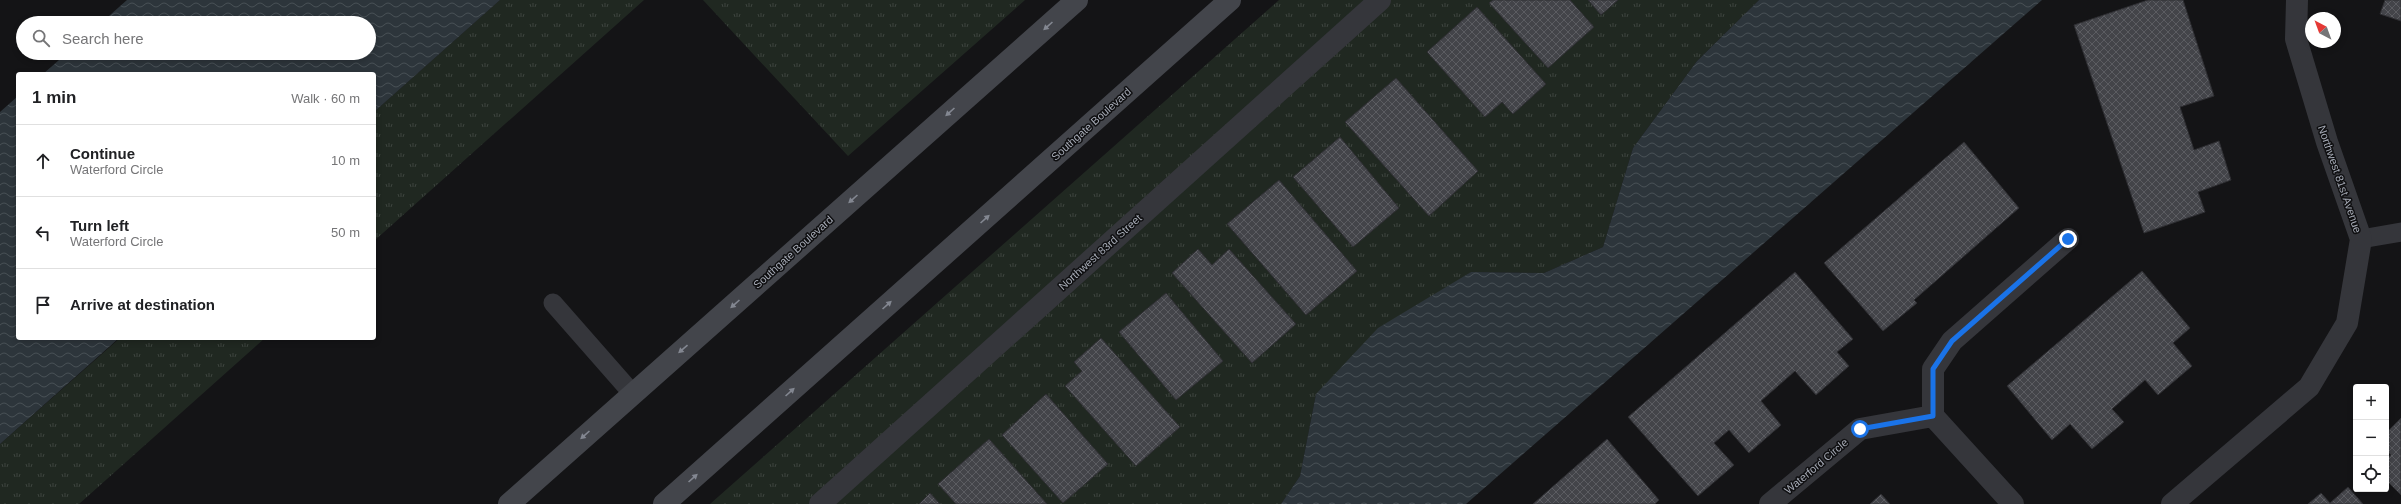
<!DOCTYPE html>
<meta charset="utf-8">
<style>
body{margin:0;font-family:Helvetica,sans-serif;background:#f6f6f6;color:#202124}
.controls{position:absolute;right:12px;bottom:12px;display:grid;overflow:hidden;border-radius:4px;box-shadow:0 2px 6px #0003}
.controls button{width:36px;height:36px;display:grid;place-items:center;padding:0;border:0;border-bottom:1px solid #e0e0e0;background:#fff;color:#202124;font:20px sans-serif}
.compass{position:absolute;left:2305px;top:12px;width:36px;height:36px;border-radius:50%;background:#fff;box-shadow:0 2px 6px #0003;rotate:319deg}
.stop{position:absolute;width:12px;height:12px;margin:-9px;border:3px solid #1a73e8;border-radius:50%;background:#fff}
.stop.end{background:#1a73e8;border-color:#fff;box-shadow:0 1px 4px #0008}
.list{margin:0;padding:0;list-style:none}
h2{display:flex;justify-content:space-between;align-items:center;height:52px;margin:0;padding:0 16px;font-size:17px}
h2 small{font-size:13px;font-weight:400;color:#757577}
.list li{display:grid;grid-template-columns:26px 1fr auto;gap:12px;align-items:center;box-sizing:border-box;height:72px;padding:0 16px;border-top:1px solid #e0e0e0}
.list b{display:block;font-size:15px;white-space:nowrap}
.list p{margin:0;font-size:13px;white-space:nowrap;color:#757577}
.list em{font-size:13px;font-style:normal;color:#757577}
.icon{flex:none;width:22px;height:22px;fill:none;stroke:currentColor;stroke-width:2;stroke-linecap:round;stroke-linejoin:round}
.map{position:relative;flex:none;width:2401px;height:504px;overflow:hidden}
.search{position:absolute;background:#fff;box-shadow:0 2px 6px #0003;left:16px;top:16px;width:360px;height:44px;display:flex;align-items:center;gap:10px;box-sizing:border-box;padding:0 14px;border-radius:22px;color:#757577;font-size:15px}
.panel{position:absolute;background:#fff;box-shadow:0 2px 6px #0003;left:16px;top:72px;width:360px;height:268px;border-radius:4px}
.map>svg:first-child{display:block}
.grass{fill:url(#grass-tufts)}
.water{fill:url(#water-waves)}
.building{fill:url(#building-cross-hatch);stroke:#2e2e32}
.lines{fill:none;stroke-linecap:round;stroke-linejoin:round}
.service{stroke:#35363b;stroke-width:19}
.minor{stroke:#35363b;stroke-width:22}
.secondary{stroke:#43454b;stroke-width:22}
.oneway{fill:#838791}
.route{stroke:#1a73e8;stroke-width:5}
.labels{text-anchor:middle;stroke-width:3;stroke-linejoin:round;paint-order:stroke}
.street-label{font-size:11px;fill:#a6abb6;stroke:#0f0f11}
</style>
<div class="map">
<svg width="2401" height="504" viewBox="0 0 2401 504">
<defs>
<pattern id="grass-tufts" width="24" height="20" patternUnits="userSpaceOnUse"><rect width="24" height="20" fill="#202821"/><path d="M3 7l-1-3M5 7V3M7 7l1-3M15 17l-1-3M17 17v-4M19 17l1-3" fill="none" stroke="#3d443f"/></pattern>
<pattern id="water-waves" width="16" height="10" patternUnits="userSpaceOnUse"><rect width="16" height="10" fill="#2d353b"/><path d="M0 5q4-4 8 0t8 0" fill="none" stroke="#485055"/></pattern>
<pattern id="building-cross-hatch" width="8" height="8" patternUnits="userSpaceOnUse"><rect width="8" height="8" fill="#434449"/><path d="M0 0l8 8M0 8l8-8" fill="none" stroke="#5b5c61"/></pattern>
</defs>
<rect width="100%" height="100%" fill="#141416"/>
<!-- grass -->
<path class="grass" d="M500,0H644L374,241V112Z
M703,0H1025L848,156Z
M1279,0H1759L1697,61L1633,148L1603,247L1544,273L1471,272L1316,394L1300,476L1281,504H710Z
M120,338H265L79,504H0V444Z"/>
<!-- water -->
<path class="water" d="M127,0H500L374,112V74H43L67,53H369V23H101Z
M1759,0H2042L1466,504H1281L1300,476L1316,394L1378,328L1471,272L1544,273L1603,247L1633,148L1697,61Z
M18,96V338H119L0,444V112Z"/>
<!-- building -->
<path class="building" d="M1493,0H1570L1594,27L1548,68L1489,3Z
M1588,0H1618L1601,15Z
M2148,0H2183L2214,96L2180,107L2194,150L2219,141L2231,180L2198,192L2205,212L2144,233L2074,25Z
M2385,0H2401V21L2380,14Z
M1477,7L1546,84L1513,114L1502,102L1485,117L1427,52Z
M1396,78L1478,171L1429,216L1345,122Z
M1340,137L1399,208L1353,247L1293,177Z
M1964,142L2019,208L1914,300L1917,303L1883,331L1824,263Z
M1279,180L1357,271L1306,315L1227,224Z
M1198,249L1212,265L1229,249L1296,324L1252,363L1172,273Z
M2142,271L2190,328L2173,343L2192,366L2158,395L2145,380L2112,409L2124,422L2092,449L2070,424L2052,440L2007,386Z
M1795,272L1853,339L1837,352L1849,366L1816,395L1795,371L1761,401L1781,425L1749,453L1729,430L1714,443L1734,465L1698,496L1628,417Z
M1166,293L1223,361L1176,400L1119,332Z
M1101,338L1180,427L1136,466L1065,386L1082,371L1074,362Z
M1046,394L1108,464L1063,503L1002,435Z
M2401,418V495L2386,480V459L2391,455L2386,450V433Z
M989,439L1047,504H956L938,484Z
M1607,439L1659,500L1655,504H1533Z
M2348,487L2363,504H2308L2321,493L2330,503Z
M930,493L940,504H919Z
M1881,494L1890,504H1870Z"/>
<g class="lines">
<!-- service -->
<path class="service" d="M2361,239L2401,232
M553,303L632,393"/>
<!-- minor -->
<path class="minor" d="M1933,416V369L1952,341L2068,239
M820,504L1380,0
M1770,504L1860,429L1933,416L2013,504
M2172,504L2309,387L2347,323L2361,239L2327,142L2296,39L2297,0"/>
<!-- secondary -->
<path class="secondary" d="M509,504L1077,0
M664,504L1230,0"/>
</g>
<!-- one-way arrows -->
<defs><path id="oneway-solid" d="M-6-.8H1V-3.2L6.5 0L1 3.2V.8H-6Z"/></defs>
<g class="oneway">
<use href="#oneway-solid" transform="translate(1048 26) rotate(138)"/>
<use href="#oneway-solid" transform="translate(950 112) rotate(138)"/>
<use href="#oneway-solid" transform="translate(853 199) rotate(138)"/>
<use href="#oneway-solid" transform="translate(985 219) rotate(-42)"/>
<use href="#oneway-solid" transform="translate(735 304) rotate(138)"/>
<use href="#oneway-solid" transform="translate(887 305) rotate(-42)"/>
<use href="#oneway-solid" transform="translate(683 349) rotate(139)"/>
<use href="#oneway-solid" transform="translate(790 392) rotate(-42)"/>
<use href="#oneway-solid" transform="translate(585 435) rotate(138)"/>
<use href="#oneway-solid" transform="translate(693 478) rotate(-42)"/>
</g>
<g class="lines">
<!-- route -->
<path class="route" d="M1860,429L1933,416V369L1952,341L2068,239"/>
</g>
<g class="labels">
<!-- street labels -->
<g class="street-label">
<text transform="translate(1091 124) rotate(-42)" y="4">Southgate Boulevard</text>
<text transform="translate(2340 179) rotate(71)" y="4">Northwest 81st Avenue</text>
<text transform="translate(793 252) rotate(-42)" y="4">Southgate Boulevard</text>
<text transform="translate(1100 252) rotate(-42)" y="4">Northwest 83rd Street</text>
<text transform="translate(1816 466) rotate(-40)" y="4">Waterford Circle</text>
</g>
</g>
</svg>
<div class="controls">
<button>+</button>
<button>−</button>
<button><svg class="icon" aria-label="locate" viewBox="0 0 24 24"><circle cx="12" cy="12" r="6"/><path d="M12 2v4M12 18v4M2 12h4M18 12h4"/></svg></button>
</div>
<svg class="compass" viewBox="-18 -18 36 36"><path d="M0-13l5 13h-10z" fill="#e53935"/><path d="M0 13l5-13h-10z" fill="#757577"/></svg>
<div class="stop" style="left:1860px;top:429px"></div>
<div class="stop end" style="left:2068px;top:239px"></div>
<div class="search"><svg class="icon" aria-label="search" viewBox="0 0 24 24"><circle cx="10" cy="10" r="6"/><path d="M15 15l6 6"/></svg>Search here</div>
<section class="panel">
<h2>1 min<small>Walk · 60 m</small></h2>
<ul class="list">
<li><svg class="icon" aria-label="ahead" viewBox="0 0 24 24"><path d="M12 20V5M6 11l6-6 6 6"/></svg><div><b>Continue</b><p>Waterford Circle</p></div><em>10 m</em></li>
<li><svg class="icon" aria-label="left" viewBox="0 0 24 24"><path d="M17 20v-9H6M10 6l-5 5 5 5"/></svg><div><b>Turn left</b><p>Waterford Circle</p></div><em>50 m</em></li>
<li><svg class="icon" aria-label="arrive" viewBox="0 0 24 24"><path d="M6 21V4h12l-3 4 3 4H6"/></svg><div><b>Arrive at destination</b></div></li>
</ul>
</section>
</div>
